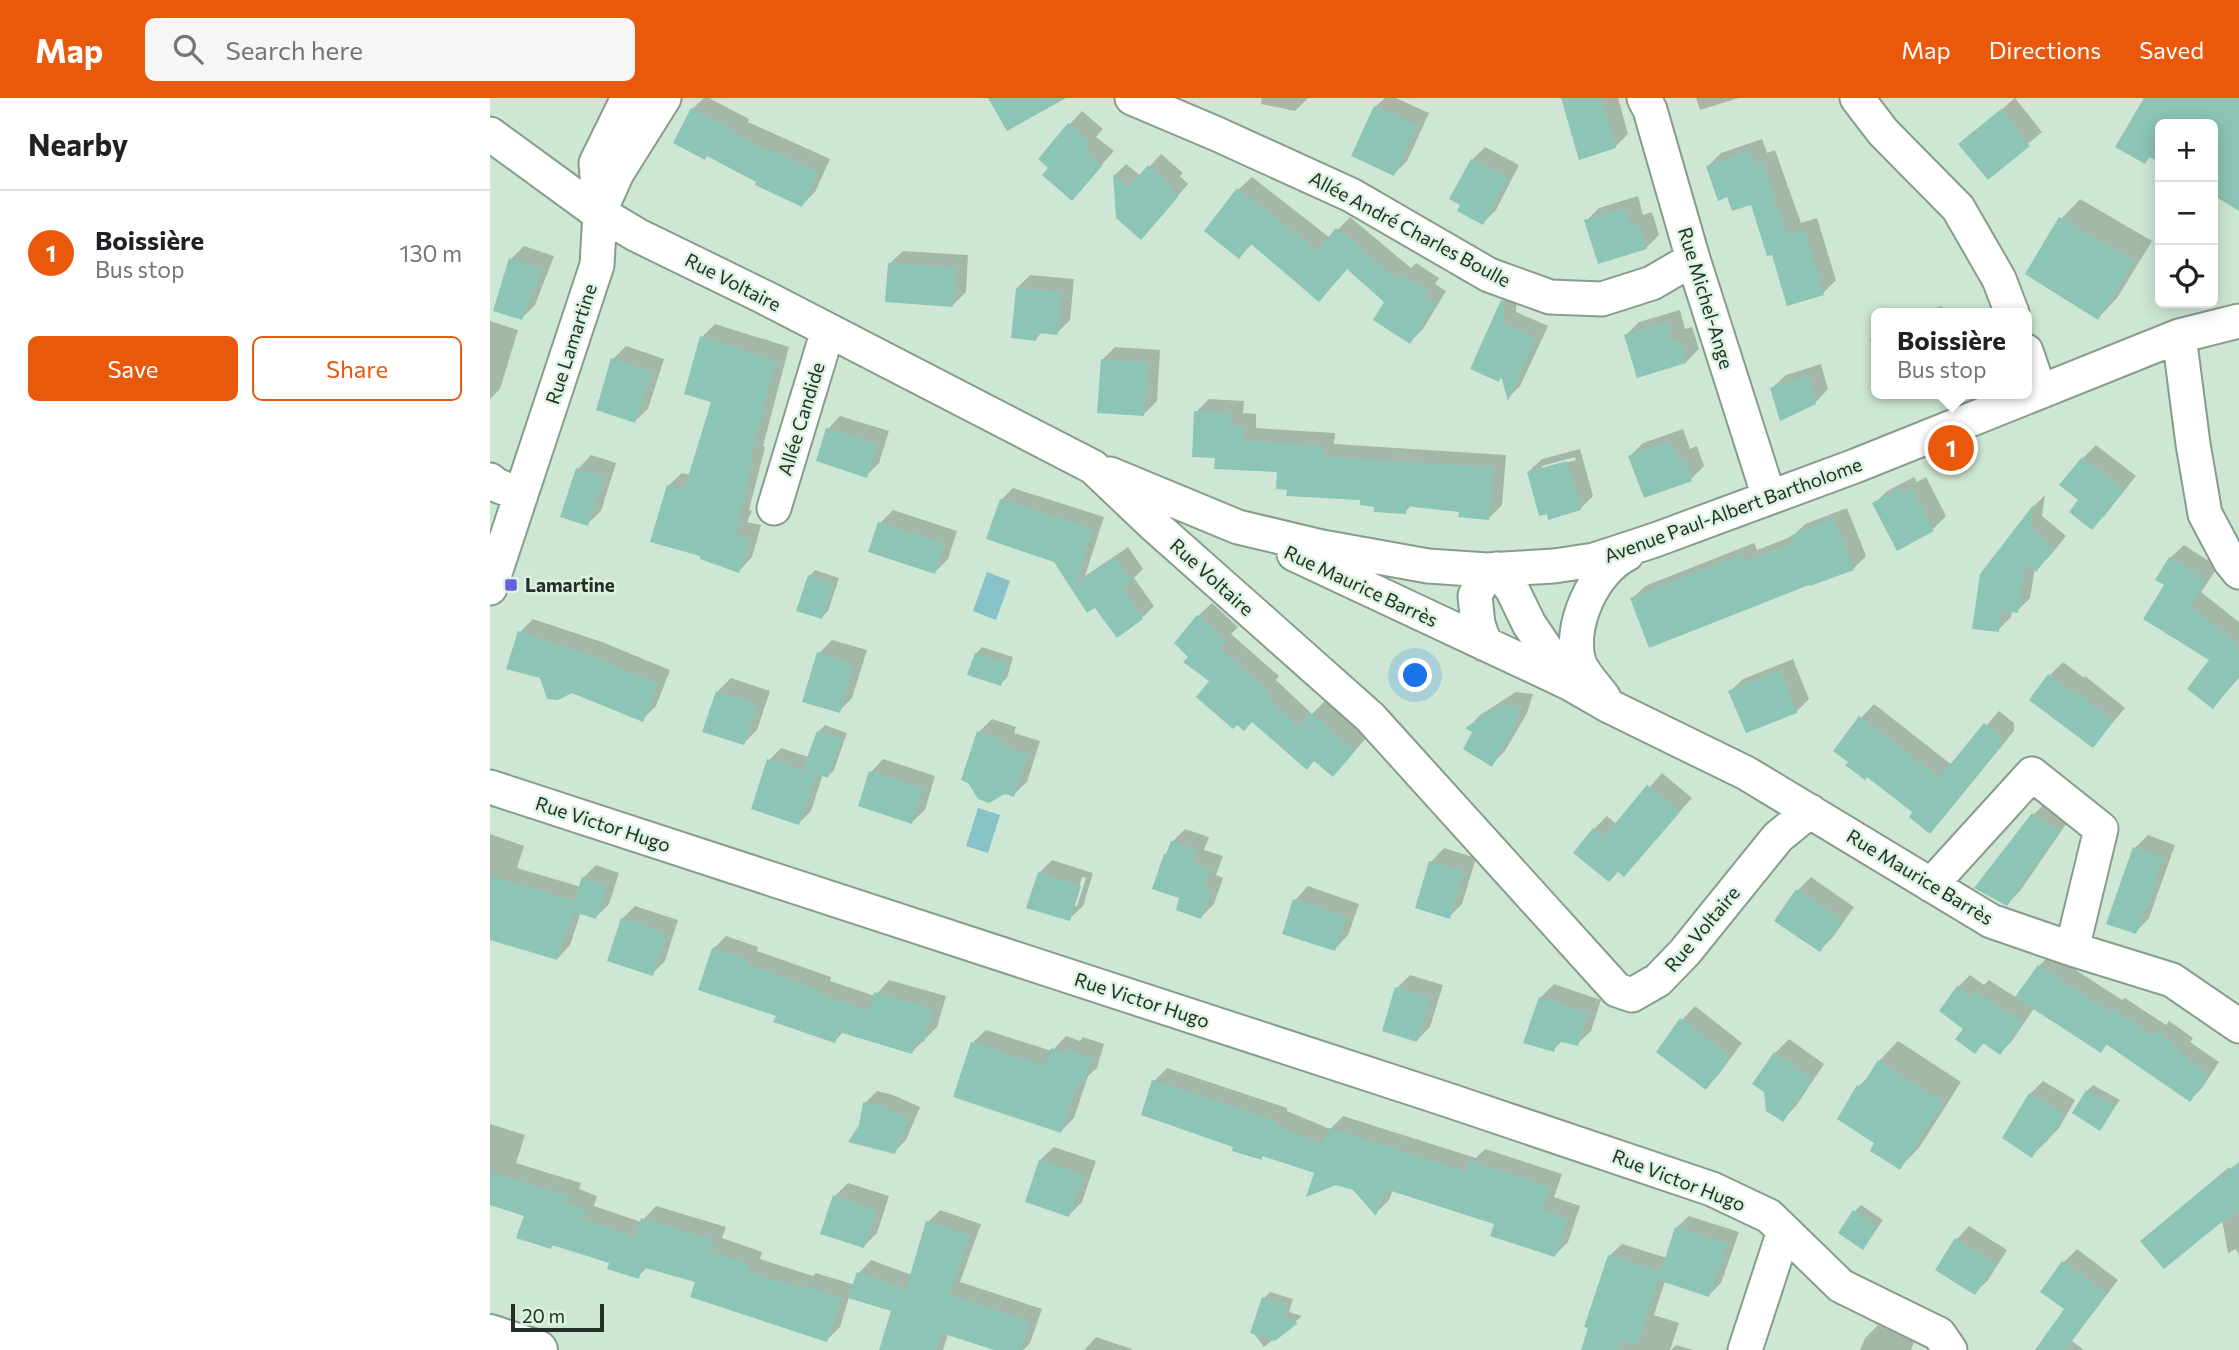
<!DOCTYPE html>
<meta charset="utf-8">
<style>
body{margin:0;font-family:Commissioner,sans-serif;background:#f6f6f6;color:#202124}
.controls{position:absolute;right:21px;top:21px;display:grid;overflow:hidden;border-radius:10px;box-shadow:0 4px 18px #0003}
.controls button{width:63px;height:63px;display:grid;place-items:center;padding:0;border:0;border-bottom:2px solid #e0e0e0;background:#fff;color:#202124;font:35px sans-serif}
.scale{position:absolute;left:21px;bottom:18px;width:93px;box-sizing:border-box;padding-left:7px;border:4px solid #252f27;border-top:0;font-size:19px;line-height:24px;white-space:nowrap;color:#252f27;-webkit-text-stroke:5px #dbf4e1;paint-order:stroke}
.you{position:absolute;left:926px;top:578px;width:24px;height:24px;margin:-18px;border:5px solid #fff;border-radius:50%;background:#1a73e8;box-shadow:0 0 0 10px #1a73e833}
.badge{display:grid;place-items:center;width:46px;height:46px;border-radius:50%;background:#ea580c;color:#fff;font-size:23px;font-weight:700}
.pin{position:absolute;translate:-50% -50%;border:4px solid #fff;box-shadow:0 2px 7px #0006}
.popup{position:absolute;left:1381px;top:210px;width:161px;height:91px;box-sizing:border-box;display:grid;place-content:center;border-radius:10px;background:#fff;filter:drop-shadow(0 2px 5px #0005);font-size:23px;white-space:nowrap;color:#757577}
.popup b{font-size:26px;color:#202124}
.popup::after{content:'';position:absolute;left:50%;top:100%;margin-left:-14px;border:14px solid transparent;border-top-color:#fff}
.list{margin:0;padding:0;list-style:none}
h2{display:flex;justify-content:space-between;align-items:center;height:91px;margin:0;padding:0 28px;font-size:30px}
h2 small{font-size:23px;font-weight:400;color:#757577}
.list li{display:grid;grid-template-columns:46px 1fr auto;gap:21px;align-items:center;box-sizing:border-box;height:126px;padding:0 28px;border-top:2px solid #e0e0e0}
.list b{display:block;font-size:26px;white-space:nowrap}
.list p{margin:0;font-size:23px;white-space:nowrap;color:#757577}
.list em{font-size:23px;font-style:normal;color:#757577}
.actions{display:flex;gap:14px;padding:21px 28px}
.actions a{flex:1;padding:16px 0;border:2px solid #ea580c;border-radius:10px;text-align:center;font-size:24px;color:#ea580c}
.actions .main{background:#ea580c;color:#fff}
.icon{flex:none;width:38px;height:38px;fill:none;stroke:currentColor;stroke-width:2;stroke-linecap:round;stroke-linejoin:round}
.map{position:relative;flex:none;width:1749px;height:1252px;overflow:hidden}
header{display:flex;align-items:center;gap:42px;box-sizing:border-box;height:98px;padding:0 35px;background:#ea580c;color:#fff}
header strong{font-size:33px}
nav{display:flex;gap:38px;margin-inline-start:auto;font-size:24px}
.search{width:490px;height:63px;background:#f6f6f6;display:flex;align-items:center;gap:18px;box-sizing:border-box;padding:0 24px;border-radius:10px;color:#757577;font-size:26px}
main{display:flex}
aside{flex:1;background:#fff}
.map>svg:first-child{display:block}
.water{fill:#86c2c8}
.shadow{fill:#0003;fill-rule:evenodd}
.building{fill:#8cc5b7}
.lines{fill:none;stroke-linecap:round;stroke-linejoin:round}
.minor-casing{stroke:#869d8b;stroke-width:37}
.major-casing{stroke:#869d8b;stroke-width:42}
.minor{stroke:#fff;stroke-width:33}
.major{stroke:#fff;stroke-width:38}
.poi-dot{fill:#6461da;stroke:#dbf4e1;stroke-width:2.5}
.labels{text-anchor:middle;stroke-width:5;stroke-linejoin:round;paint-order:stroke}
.street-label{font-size:19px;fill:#252f27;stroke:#dbf4e1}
.poi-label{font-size:19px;font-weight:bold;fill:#252f27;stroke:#dbf4e1;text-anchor:start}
</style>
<header>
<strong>Map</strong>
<div class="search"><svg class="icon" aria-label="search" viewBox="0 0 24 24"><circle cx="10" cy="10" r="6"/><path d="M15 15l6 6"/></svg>Search here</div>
<nav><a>Map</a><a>Directions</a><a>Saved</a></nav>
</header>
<main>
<aside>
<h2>Nearby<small></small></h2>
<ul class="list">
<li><span class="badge">1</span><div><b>Boissière</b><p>Bus stop</p></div><em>130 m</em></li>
</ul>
<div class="actions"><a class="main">Save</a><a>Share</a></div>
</aside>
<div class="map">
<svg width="1749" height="1252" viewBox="0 0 1749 1252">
<rect width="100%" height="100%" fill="#cee7d4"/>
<!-- water -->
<path class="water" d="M497,474L520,483L506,522L483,513Z
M488,710L510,717L498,755L476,748Z"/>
<!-- shadow -->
<path class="shadow" d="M214,0H219L259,21L258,24L340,61L325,94L312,107L268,83L202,11Z
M772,0H818L805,13L771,6Z
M895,0H906L939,15L917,63L904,76L885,9Z
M1072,0H1128L1138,36L1125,49Z
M1206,0H1249L1210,12Z
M1525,0L1552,34L1498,80L1471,46Z
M1656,0H1749L1744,108L1723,95V26H1670V63L1661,58L1654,64Z
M592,13L613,31L606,39L624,53L582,100L561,69L579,27Z
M1272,41L1277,55L1285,52L1311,125L1327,120L1346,182L1333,195L1283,154L1262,105L1238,97L1218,68L1231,55Z
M995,49L1029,67L1006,112L993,125L982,62Z
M671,56L693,75L690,78L698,86L663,127L627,119L625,77L636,66L651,78Z
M762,79L840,140L860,119L921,170L926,165L949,180L945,186L956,193L933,231L920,244L897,203L858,170L829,201L763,145L749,159V91Z
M1148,98L1153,117L1162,114L1169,137L1156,150L1096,123L1109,110Z
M1590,101L1662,143L1627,200L1608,220L1571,121Z
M34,148L64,158L45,207L32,220L21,161Z
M413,153L478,157L476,194L463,207L399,166Z
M540,177L584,181L580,222L567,235L552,234L546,241L527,190Z
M1026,190L1027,191L1026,214L1058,228L1030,288L1018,300L1013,279L1009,282L1013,203Z
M1452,208L1454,215H1431Z
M1190,212L1195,231L1202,229L1209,251L1196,264L1136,237L1149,224Z
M0,223L28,232L10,291L0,301Z
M225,226L299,249L273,348L275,349L259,412L262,413L257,424L271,427L262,459L249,473L178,388L192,375L200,377L223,303L212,239Z
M1386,235V260L1380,241Z
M136,248L174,261L158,311L145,323L123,261Z
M625,249L670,252L667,303L654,316L612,262Z
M1331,266L1338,291L1325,305L1282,290L1296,277Z
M719,301L754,303L753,315L766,316V330L845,335L844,346L1016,357L1012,407L999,420L971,412L922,407L915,414L886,407L872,401L799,390L789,373L727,358L706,314Z
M350,318L399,333L389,365L376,378L338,331Z
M1193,331L1200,351L1207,348L1214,368L1201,381L1140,358L1153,345Z
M1606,347L1646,378L1615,417L1602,430L1591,402L1593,360Z
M1090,351L1103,398L1090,411L1038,374L1052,361ZM1085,359L1086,362L1052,371V368Z
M101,357L126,365L111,413L97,426L88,371Z
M1424,379L1427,384L1436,379L1456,418L1443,431L1407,451L1384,406L1397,393Z
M523,390L614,419L595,478L638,449L653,471L644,480L664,508L652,520L605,508L597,513L566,463L511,402Z
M1555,397L1552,418L1576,438L1559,459L1546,471L1545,470L1540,500L1527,513L1522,512L1521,519L1508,532L1492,476L1545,407Z
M1357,410L1376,458L1363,471L1142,501L1155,488L1264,445L1267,452L1303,438L1315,426Z
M403,412L467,433L458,461L445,474L390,425Z
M1694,447L1728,469L1711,494L1749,524V580L1723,609L1722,561L1676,487L1680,460Z
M325,472L349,480L338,513L332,519L319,478Z
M722,505L748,529L741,536L789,578L786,582L822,616L835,603L877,639L856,663L722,583L701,558L708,518Z
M43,521L112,544L180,572L166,608L152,622L51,579L30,534Z
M342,542L377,552L362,600L349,613L329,555Z
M492,549L523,559L517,580L510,586L486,556Z
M1303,561L1319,601L1306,614L1240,593L1253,581Z
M1573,564L1594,580L1595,578L1635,610L1603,648L1541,601L1560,577Z
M241,580L280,593L267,632L254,645L227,594Z
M1026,594L1043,596L1037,615L1015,653L1002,666L984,634L978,630L990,617Z
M1384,606L1462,667L1509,613L1524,625V633L1453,720L1440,734L1425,714L1371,620Z
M502,621L526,629L524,635L550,643L537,684L523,697L515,694L489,634Z
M335,627L357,635L344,672L338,678L333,676L321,713L309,725L279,662L291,650L319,659L328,634Z
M393,661L445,678L435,712L422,724L381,674Z
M1172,675L1202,700L1134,776L1104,731L1117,718L1127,727Z
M1557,703L1581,719L1530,793L1517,806L1487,790L1544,716Z
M695,731L719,739L714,752L733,758L726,777L733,780L724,806L711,819L692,799L679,753L682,744Z
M0,736L34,748L27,770L91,789L93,780L106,767L129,775L119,806L106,819L91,814L80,847L67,861L0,835Z
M1658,737L1685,747L1659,820L1646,834L1645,750Z
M954,750L986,760L972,806L959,819L941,764Z
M562,762L603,775L593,808L579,821L549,775ZM592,779L596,780L587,808H583Z
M1321,779L1364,809L1343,839L1330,852L1308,792Z
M818,788L869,806L858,837L845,851L794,834L805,802Z
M145,808L188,822L175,863L162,876L132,821Z
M236,838L268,849L267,853L341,879L340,883L385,898L399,882L456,898L447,929L422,954L354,933L345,943L288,916L223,851Z
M1561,856L1632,902L1635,900L1676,927L1679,923L1703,940L1700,944L1729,964L1712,990L1700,1002L1618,945L1611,953L1545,909L1522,943L1510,955L1495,944L1485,954L1476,930L1468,889L1480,877L1494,887L1499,882L1527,900L1549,868Z
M920,877L953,887L940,929L927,942L907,890Z
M1064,886L1111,902L1101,933L1087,946L1073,942L1063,952L1050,900Z
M1205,908L1252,945L1229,976L1216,990L1192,922Z
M496,932L562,953L576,938L590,943L593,939L614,946L607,970L598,978L584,1020L571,1033L482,945Z
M1299,941L1334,966L1306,1008L1292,1022L1276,993L1265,985L1285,955Z
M1408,943L1471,984L1429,1050L1409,1070L1387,1044L1369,988L1380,977L1389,963Z
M677,970L797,1010V1013L840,1031L853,1018L986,1060L995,1051L1072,1076L1064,1099L1090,1108L1078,1144L1065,1157L1006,1125L903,1091L899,1102L886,1115L864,1090L826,1074L774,1057L771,1060L745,1047L664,983Z
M1553,983L1585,1002L1569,1030L1542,1058L1540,996Z
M1603,987L1630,1002L1610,1030L1597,993Z
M387,993L403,997L430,1009L416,1042L404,1054L370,1027L375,1005Z
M0,1026L35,1037L26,1065L91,1085L89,1091L107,1098L104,1108L151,1124L166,1108L236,1129L232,1140L272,1154L270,1161L323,1178L326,1175L365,1187L369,1175L381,1162L422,1177L438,1124L450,1112L491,1126L470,1184L552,1211L540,1245L533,1252H510L458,1235L453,1252H391L403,1212L359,1199L350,1229L337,1242L207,1183L158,1168L148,1179L121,1164L65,1146L61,1149L36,1117L0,1105Z
M564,1049L606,1063L592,1104L579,1117L550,1062Z
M1749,1064V1158L1746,1151L1738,1155L1732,1122L1653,1143L1739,1069L1740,1071Z
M358,1085L399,1098L387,1135L374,1148L345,1098Z
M1371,1107L1393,1122L1373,1150L1365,1113Z
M1199,1118L1249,1134L1231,1185L1219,1197L1175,1183L1164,1217L1189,1225L1180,1252H1095L1119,1158L1132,1146L1177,1160L1186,1130Z
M1479,1128L1517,1152L1498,1182L1485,1195L1466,1142Z
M1587,1151L1628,1182L1582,1243L1594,1252H1547L1576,1211L1552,1194L1574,1164Z
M780,1194L803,1201L799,1214L812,1218L774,1249L763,1234L774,1200Z
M1388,1227L1424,1244L1421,1252H1370L1375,1240Z
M606,1239L642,1251L641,1252H594Z
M1186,1247L1203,1252H1181Z"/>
<!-- building -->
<path class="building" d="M498,0H576L517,33Z
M1071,0H1111L1126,50L1089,62Z
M1654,0H1749V113L1723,97V26H1670V65L1659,59L1655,66L1625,49Z
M884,8L927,28L904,78L861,58Z
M201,10L247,35L246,37L328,74L312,109L265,87L266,84L217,58L215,62L183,45Z
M1511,11L1540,48L1498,82L1468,46Z
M578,25L601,45L594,53L612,68L582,103L552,77L558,70L548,61Z
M1259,53L1264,67L1272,64L1297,137L1314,132L1334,197L1297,208L1282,157L1277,158L1261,107L1242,113L1237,99L1228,103L1216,68Z
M981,61L1018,80L993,127L967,113L970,107L959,101Z
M658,67L682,88L680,91L688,99L651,142L626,120L623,76L639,89Z
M747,90L827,153L846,130L908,182L911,177L938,193L934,200L945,206L920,246L883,222L894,204L857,171L829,204L761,146L749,161L714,133Z
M1135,110L1141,129L1149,126L1157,151L1108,166L1094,122Z
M1569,119L1644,163L1608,222L1535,176Z
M19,160L52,172L32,222L3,213Z
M398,165L466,170L463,209L395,204Z
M526,190L571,194L568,237L547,235L546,243L521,240Z
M1011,202L1015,203L1014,226L1046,241L1018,303L1010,275L1009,284L980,271Z
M1177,224L1182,243L1189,241L1196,265L1147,280L1134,237Z
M210,238L286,263L260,361L263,362L247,426L250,427L245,437L259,440L249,475L210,461V458L160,444L177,387L194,392L221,304L194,296Z
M121,260L162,274L145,325L106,312Z
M611,261L658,264L654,318L607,315Z
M1318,278L1326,306L1290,323L1280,290Z
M704,313L741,315V328L754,329L753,343L832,348V359L1003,369L999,422L968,419L969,414L916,408V416L884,414V409L870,407V402L796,398L797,392L786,391L787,374L724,371L725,360L702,359Z
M336,330L387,346L377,380L326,363Z
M1180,343L1187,362L1194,360L1202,383L1154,400L1138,358Z
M1592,359L1634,392L1602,432L1579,414L1588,402L1569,387Z
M1077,363L1091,412L1058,422L1057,416L1049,418L1037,374Z
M86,370L114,379L98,428L70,419Z
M1410,390L1413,396L1422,391L1444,433L1407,453L1382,405Z
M510,401L603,431L585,487L625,460L642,484L632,491L653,521L627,540L605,510L597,515L564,464L496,441Z
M1544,406L1540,431L1564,451L1546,474L1535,465L1528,515L1511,512L1509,534L1482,531L1490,476Z
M1344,421L1364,472L1320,488L1319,487L1159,550L1140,500L1251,457L1253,464L1303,445L1300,438Z
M388,424L455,446L445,476L378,454Z
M1679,459L1716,482L1700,508L1749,547V578L1723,611L1697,591L1719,562L1653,521L1674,487L1665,482Z
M318,477L344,486L332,521L306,513Z
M707,517L736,543L729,550L777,592L774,596L808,629L820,615L865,653L843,679L824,663L817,672L762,624L754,633L747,627L743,631L706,599L719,583L693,564L698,559L684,545Z
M28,533L98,557L168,586L153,624L82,595L68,602L57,601L50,580L16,571Z
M327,554L364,566L350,615L312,604Z
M485,555L518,565L511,588L477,577Z
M1290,573L1307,615L1256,635L1238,593Z
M1558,576L1580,592L1581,590L1623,624L1603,650L1539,602Z
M226,593L268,606L254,647L212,634Z
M1011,607L1031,609L1024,630L1002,669L973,651L982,634L975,630Z
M1369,618L1449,680L1494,625L1511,638V648L1440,736L1419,719L1422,714L1377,679L1375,682L1355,667L1358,664L1343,653Z
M327,633L352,641L338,680L313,671Z
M487,633L514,642L512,648L538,656L524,699L515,696L499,705L488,701L478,685L471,682Z
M277,661L326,677L309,727L261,711Z
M379,673L433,690L422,726L368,708Z
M1157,687L1190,714L1134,779L1128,774L1119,784L1083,755L1103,730L1114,739Z
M1542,715L1569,733L1517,808L1484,790Z
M681,743L707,752L702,765L721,771L714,790L721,793L711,821L686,812L689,800L662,791L674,756H676Z
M1643,749L1673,760L1664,785L1666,786L1646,836L1616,826Z
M939,763L974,773L960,821L925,810Z
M548,774L591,788L580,823L536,810Z
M0,778L84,803L92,779L117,788L106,821L84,814L67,862L0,842Z
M1306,791L1352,823L1330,854L1284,823Z
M803,801L857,819L845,853L792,836Z
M131,820L176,835L163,878L117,863Z
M222,850L256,861L255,866L329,892L328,896L379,913L384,894L444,911L434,944L426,943L422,956L349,934L345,945L283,924L286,918L208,892Z
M1548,867L1619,914L1621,911L1663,938L1666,934L1692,953L1690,956L1719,977L1700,1004L1616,946L1611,955L1525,899Z
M1467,888L1481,899L1485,893L1533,924L1510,957L1493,945L1485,956L1465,941L1473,931L1449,913Z
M905,889L941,900L927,944L892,933Z
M1049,899L1099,915L1088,948L1067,943L1064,954L1033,945Z
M1190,920L1240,959L1216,992L1166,954Z
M481,944L555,968L561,950L577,956L578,952L602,960L594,985L588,984L571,1035L463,999Z
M1284,954L1322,980L1293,1024L1276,1013L1274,994L1262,986Z
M1388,962L1453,1005L1410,1072L1380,1053L1384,1045L1347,1021L1367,987L1371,989Z
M662,982L784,1023V1027L833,1046L839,1030L976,1074L980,1063L1060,1089L1052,1112L1078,1121L1065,1159L1000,1138L1004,1126L895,1091L886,1118L863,1092L846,1087L816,1099L824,1075L772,1058V1062L742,1053L743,1049L651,1017Z
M1596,992L1625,1009L1610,1033L1582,1015Z
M1539,995L1574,1016L1556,1045L1552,1042L1542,1060L1512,1040Z
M373,1004L391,1008L419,1021L405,1056L358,1044L369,1027Z
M549,1062L594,1077L579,1119L535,1104Z
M1749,1065V1110L1674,1171L1650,1143L1725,1081L1726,1082Z
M0,1074L79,1098L77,1104L95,1111L92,1121L145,1139L151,1120L224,1142L220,1154L260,1167L258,1174L310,1190L311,1187L351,1200L337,1244L200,1199L205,1184L152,1169L149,1181L117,1171L119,1165L62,1147L61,1151L26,1140L34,1118L0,1107Z
M343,1097L387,1112L374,1150L330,1136Z
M1363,1112L1388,1129L1373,1152L1348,1135Z
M436,1123L480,1138L459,1197L540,1224L531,1252H504L451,1235L446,1252H389L401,1213L358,1200L367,1174L416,1191Z
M1185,1129L1238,1146L1219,1199L1168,1182L1147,1247L1130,1242L1127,1252H1091L1098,1230L1094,1229L1118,1157L1171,1173Z
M1465,1140L1505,1166L1485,1197L1445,1172Z
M1572,1163L1617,1196L1574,1252H1545L1574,1211L1550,1194Z
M772,1199L798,1208L794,1220L808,1225L785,1243L760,1235Z"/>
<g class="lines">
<defs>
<path id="minor" d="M642,0L727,36L861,97L999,177L1060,199L1112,201L1162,185L1203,161
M1154,0L1160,12L1203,161L1279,399
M1367,0L1393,34L1468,110L1509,181L1522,215
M0,36L100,109L147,137L274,199L603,369L665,428L880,619L1127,892L1142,897L1168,882L1195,854L1288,739L1320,713
M110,113L127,75L174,0
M1689,238L1703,346L1715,416L1740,463L1749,474
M1536,253L1550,294
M620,376L748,429L832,449L938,468L997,472L1064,468L1104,462L1165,442L1365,368L1689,238L1749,223
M0,382L6,387L31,397
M284,410L338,232
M804,456L1079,585L1119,608L1256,675L1501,823L1582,851L1682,882L1749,928
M1006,471L1022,491L1039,526L1079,585
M0,490L107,167L110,115L106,65L138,0
M995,546L988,526L985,498L997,472
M1114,600C1107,590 1093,576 1089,564C1078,528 1104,472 1137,456
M0,689L955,1001L1222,1091L1279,1118L1351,1188L1449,1236L1460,1252
M1441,787L1542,676L1611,731L1582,851
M1255,1252L1294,1133"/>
<path id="major" d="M0,1236L48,1252"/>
</defs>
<!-- minor casing -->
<use href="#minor" class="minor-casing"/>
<!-- major casing -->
<use href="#major" class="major-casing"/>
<!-- minor -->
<use href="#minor" class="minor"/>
<!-- major -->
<use href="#major" class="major"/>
</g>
<!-- markers -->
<rect class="poi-dot" x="14" y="480" width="14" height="14" rx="3.5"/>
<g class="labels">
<!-- street labels -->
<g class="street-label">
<text transform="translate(920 131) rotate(28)" y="7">Allée André Charles Boulle</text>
<text transform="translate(243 184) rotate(27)" y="7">Rue Voltaire</text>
<text transform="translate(1216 200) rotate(73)" y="7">Rue Michel-Ange</text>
<text transform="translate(81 246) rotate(-72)" y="7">Rue Lamartine</text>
<text transform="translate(311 321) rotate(-73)" y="7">Allée Candide</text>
<text transform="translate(1243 412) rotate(-20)" y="7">Avenue Paul-Albert Bartholome</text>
<text transform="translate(722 479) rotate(42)" y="7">Rue Voltaire</text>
<text transform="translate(871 488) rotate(25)" y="7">Rue Maurice Barrès</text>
<text transform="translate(113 726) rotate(18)" y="7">Rue Victor Hugo</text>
<text transform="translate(1430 779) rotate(31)" y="7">Rue Maurice Barrès</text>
<text transform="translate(1212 831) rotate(-50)" y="7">Rue Voltaire</text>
<text transform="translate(652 902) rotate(18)" y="7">Rue Victor Hugo</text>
<text transform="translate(1189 1082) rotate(21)" y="7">Rue Victor Hugo</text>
</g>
<!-- poi labels -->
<g class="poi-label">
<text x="35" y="494">Lamartine</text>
</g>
</g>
</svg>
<div class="controls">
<button>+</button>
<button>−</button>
<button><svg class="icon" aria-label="locate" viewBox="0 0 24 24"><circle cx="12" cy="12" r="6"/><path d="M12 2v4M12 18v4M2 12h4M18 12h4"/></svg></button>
</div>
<div class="scale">20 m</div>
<div class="you"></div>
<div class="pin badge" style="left:1461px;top:350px">1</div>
<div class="popup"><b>Boissière</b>Bus stop</div>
</div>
</main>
